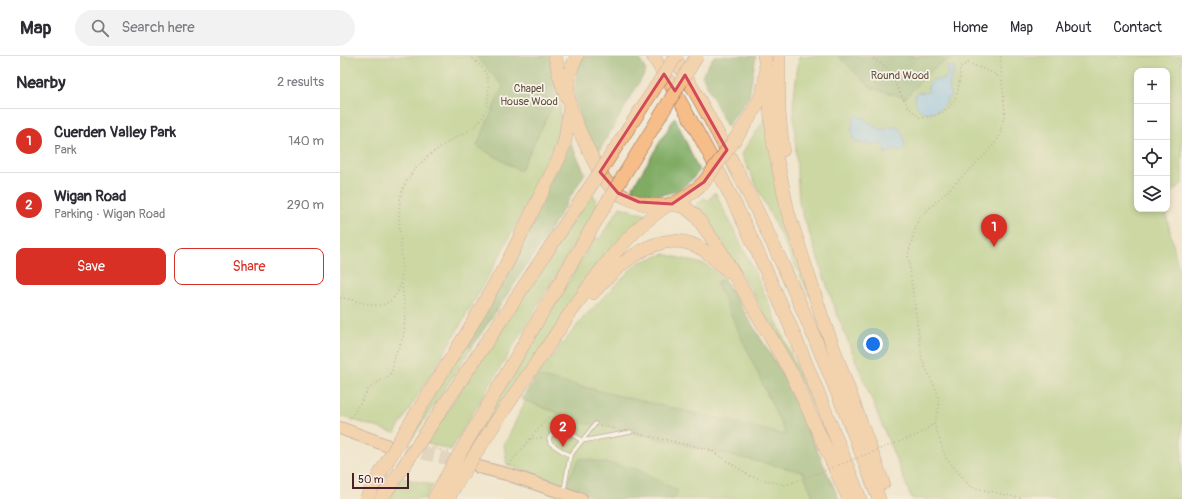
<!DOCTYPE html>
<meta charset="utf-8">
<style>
body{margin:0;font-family:Pangolin,sans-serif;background:#f2f2f3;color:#2b2b33}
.controls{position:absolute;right:12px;top:12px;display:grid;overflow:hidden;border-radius:8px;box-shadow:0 2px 6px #0003}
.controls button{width:36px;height:36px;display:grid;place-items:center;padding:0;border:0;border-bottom:1px solid #e1e1e2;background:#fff;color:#2b2b33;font:20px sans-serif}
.scale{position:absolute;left:12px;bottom:10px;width:57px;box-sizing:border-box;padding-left:4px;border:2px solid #4a1f2b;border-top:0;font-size:11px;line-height:14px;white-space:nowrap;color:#4a1f2b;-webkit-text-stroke:3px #f7f3e8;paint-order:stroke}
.you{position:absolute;left:533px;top:288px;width:14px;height:14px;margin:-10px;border:3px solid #fff;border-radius:50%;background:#1a73e8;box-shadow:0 0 0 6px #1a73e833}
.badge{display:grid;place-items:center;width:26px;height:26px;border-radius:50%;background:#d93025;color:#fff;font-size:13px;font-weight:700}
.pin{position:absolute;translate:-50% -33px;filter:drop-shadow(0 1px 2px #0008)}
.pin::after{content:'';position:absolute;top:21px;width:14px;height:12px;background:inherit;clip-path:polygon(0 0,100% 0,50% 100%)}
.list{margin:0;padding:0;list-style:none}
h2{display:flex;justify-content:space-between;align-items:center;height:52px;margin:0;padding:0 16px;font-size:17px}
h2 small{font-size:13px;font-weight:400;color:#7c7c81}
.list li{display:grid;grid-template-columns:26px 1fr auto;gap:12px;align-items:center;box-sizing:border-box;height:64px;padding:0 16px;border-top:1px solid #e1e1e2}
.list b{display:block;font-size:15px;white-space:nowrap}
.list p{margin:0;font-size:13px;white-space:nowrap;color:#7c7c81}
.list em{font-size:13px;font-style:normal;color:#7c7c81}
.actions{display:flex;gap:8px;padding:12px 16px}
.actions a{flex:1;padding:9px 0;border:1px solid #d93025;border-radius:8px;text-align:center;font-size:14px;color:#d93025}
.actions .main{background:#d93025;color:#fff}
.icon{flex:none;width:22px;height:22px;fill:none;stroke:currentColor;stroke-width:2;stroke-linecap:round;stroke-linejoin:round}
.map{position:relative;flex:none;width:842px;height:443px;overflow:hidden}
header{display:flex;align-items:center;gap:24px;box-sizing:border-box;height:56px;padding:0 20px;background:#fff;border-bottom:1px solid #e1e1e2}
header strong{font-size:19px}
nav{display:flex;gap:22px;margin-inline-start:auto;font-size:14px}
.search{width:280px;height:36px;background:#f2f2f3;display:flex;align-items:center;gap:10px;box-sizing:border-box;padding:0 14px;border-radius:22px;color:#7c7c81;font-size:15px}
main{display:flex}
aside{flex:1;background:#fff}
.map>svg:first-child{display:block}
.green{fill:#9fc671;stroke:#74724e}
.forest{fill:#7fab63;stroke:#646547}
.water{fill:#79bff0;stroke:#626f8e}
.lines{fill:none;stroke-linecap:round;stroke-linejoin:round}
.primary-tunnel{stroke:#d0bead;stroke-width:12;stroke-dasharray:12 6;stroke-linecap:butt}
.service-casing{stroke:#846564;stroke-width:5}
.primary-casing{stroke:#846564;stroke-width:14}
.motorway-casing{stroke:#846564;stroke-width:14}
.path{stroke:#846564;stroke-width:1.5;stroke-dasharray:1 3;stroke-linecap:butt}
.service{stroke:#fff;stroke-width:3.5}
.primary{stroke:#f7bd88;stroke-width:12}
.motorway{stroke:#f7bd88;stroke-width:13}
.motorway-bridge-casing{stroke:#846564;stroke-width:14;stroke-linecap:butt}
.path-bridge{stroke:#846564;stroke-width:1.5;stroke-dasharray:1 3;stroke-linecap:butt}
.motorway-bridge{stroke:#f7bd88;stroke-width:13}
.marked{fill:none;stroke:#d1495b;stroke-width:3;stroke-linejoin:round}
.labels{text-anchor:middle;stroke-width:3.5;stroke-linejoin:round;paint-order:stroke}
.park-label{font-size:11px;fill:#645140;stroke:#f7f3e8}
</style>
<header>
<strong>Map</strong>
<div class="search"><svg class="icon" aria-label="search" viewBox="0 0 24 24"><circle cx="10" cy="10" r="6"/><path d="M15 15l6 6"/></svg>Search here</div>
<nav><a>Home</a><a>Map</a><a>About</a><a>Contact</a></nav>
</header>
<main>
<aside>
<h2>Nearby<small>2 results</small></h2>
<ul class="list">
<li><span class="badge">1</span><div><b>Cuerden Valley Park</b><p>Park</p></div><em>140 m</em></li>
<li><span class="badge">2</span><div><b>Wigan Road</b><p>Parking · Wigan Road</p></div><em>290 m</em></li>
</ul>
<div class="actions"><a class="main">Save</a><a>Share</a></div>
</aside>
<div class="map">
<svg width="842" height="443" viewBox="0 0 842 443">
<rect width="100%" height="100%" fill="#f7f3e8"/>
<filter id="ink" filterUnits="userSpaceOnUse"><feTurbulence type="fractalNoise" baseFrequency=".025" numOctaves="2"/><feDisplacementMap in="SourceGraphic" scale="8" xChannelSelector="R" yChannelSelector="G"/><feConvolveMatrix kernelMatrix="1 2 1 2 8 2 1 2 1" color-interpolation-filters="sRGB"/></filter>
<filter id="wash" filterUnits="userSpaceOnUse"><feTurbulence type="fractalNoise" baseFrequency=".012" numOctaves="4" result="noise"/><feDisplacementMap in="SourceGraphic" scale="16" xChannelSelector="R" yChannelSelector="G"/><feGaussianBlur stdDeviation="0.9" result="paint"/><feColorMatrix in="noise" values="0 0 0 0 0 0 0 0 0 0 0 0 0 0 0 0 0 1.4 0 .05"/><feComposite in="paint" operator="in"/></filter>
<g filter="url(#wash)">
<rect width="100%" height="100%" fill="#f1e6cd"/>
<!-- green -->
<path class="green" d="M0,0H211C215,20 222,42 220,63C217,90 198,123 186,148C148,227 101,301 55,377L0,360Z
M459,0H842V128L827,140V15H797V153H825L842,228V443H572L496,256L459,147L453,48Z
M425,63L470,240L401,98Z
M252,136L258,149L111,394L86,387Z
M375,136L416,218L473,350L412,235L356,149L364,142L369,145Z
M280,151L307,159L129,398L126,397L255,181L259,183Z
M324,198L367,209L384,223L442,317L499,443H259L167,409L164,389L199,317L243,262L297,207Z
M126,288L132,291L71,384L66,383Z
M62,422L93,429L85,443H48Z"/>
<!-- forest -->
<path class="forest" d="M136,0H211L218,40L180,115L137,90L163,30Z
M243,0H298L306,15L258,97C238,72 226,29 243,0Z
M374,0H416L409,41L387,71L362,19Z
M498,0H627C597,2 584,21 566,42L532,32Z
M335,61L359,115C341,140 319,143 291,134Z
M230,86L245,117L211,173L132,291L126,288Z
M384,223L442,317L499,443H474L463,416L255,368H246L181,343L197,320L446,379L376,226Z
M240,402L297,413L338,435L333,443H259L224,430Z"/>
<!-- water -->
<path class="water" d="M606,10L615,12L609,30L611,39C607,44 606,48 601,52C587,61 574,56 575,39L578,36L586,37L588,36V30L593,24L605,23L608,19Z
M516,60L525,62L528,66L542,74L558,70V73L562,75C563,84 568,88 561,96L555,93L545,98V92L543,89C530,85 510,95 512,72C512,67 513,63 516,60Z"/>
</g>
<g filter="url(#ink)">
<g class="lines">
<!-- primary-tunnel -->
<path class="primary-tunnel" d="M47,389L125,407"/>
<defs>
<path id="service" d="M230,400L210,387L209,382L217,371H223L242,385L291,376
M224,434L230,400L255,368"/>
<path id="primary" d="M0,372L46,389
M139,411L170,419L241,443"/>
<path id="motorway" d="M215,0L220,22L226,40
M237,0C219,33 231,58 246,89C252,101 257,113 265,124C278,143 309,153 331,148C343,145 355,134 364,126
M313,0C400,139 461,291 520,443
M334,0C418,141 481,290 539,443
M439,0V56L443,94
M427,15L433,85L448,156L482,261L543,427
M398,79C414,55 432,31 424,0
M332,148L345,151L356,160L380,194L452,318L509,443
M253,237C279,207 323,166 365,195C373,201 380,208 388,215
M61,382L128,275L168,205L219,102L225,85L230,50
M79,387L250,131
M120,397L263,153
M134,400C158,362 184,324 210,287C240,242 283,175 330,148
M26,443L41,416
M41,443L57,420
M94,443L101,430
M108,443L113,433"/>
</defs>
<!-- service casing -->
<use href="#service" class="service-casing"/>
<!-- primary casing -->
<use href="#primary" class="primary-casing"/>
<!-- motorway casing -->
<use href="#motorway" class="motorway-casing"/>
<!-- path -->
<path class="path" d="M530,0L547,12L568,51L580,62C613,59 620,41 620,11L628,7L655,18L662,24
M0,242C18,242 39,259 54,241C74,218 48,157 66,126C78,105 98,92 118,80C123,77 131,74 136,69C149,58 151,33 146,18C143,11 135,5 130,0
M9,365L28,334L36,327L49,320L52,315L55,299L64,279L65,255L62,227
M594,368L606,402L631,431L684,443
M260,369L276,373
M295,377L370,394L412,421L445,429L454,426
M577,379L594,368L599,351L597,336L582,304L568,199L578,163L644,100L659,82L665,57L660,3L661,0
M190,383L209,360L218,359L220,365
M88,391L109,396
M169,409L190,383L202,382"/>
<!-- service -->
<use href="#service" class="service"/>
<!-- primary -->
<use href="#primary" class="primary"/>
<!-- motorway -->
<use href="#motorway" class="motorway"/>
<defs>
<path id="motorway-bridge" d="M364,126L398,79
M250,131L336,0
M263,153L357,0
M41,416L61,382
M57,420L79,387
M101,430L120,397
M113,433L134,400"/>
</defs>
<!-- motorway-bridge casing -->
<use href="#motorway-bridge" class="motorway-bridge-casing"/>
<!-- path-bridge -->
<path class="path-bridge" d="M454,426L577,379"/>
<!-- motorway-bridge -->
<use href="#motorway-bridge" class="motorway-bridge"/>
</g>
</g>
<!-- marked area -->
<path d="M0 0H842V443H0ZM324,18L335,35L345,19L387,94L364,126L332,148L299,146L278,137L260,116Z" fill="#f1e6cd" fill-opacity=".55" fill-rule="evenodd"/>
<path class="marked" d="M324,18L335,35L345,19L387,94L364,126L332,148L299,146L278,137L260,116Z"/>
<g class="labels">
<!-- park labels -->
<g class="park-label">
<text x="560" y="23">Round Wood</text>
<text x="189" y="36">Chapel<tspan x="189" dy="13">House Wood</tspan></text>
</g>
</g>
</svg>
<div class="controls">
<button>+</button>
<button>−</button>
<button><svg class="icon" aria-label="locate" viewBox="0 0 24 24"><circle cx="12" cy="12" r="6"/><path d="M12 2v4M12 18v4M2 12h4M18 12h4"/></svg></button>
<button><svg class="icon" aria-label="layers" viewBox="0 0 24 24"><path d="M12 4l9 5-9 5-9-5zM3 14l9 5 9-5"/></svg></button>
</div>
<div class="scale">50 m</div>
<div class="you"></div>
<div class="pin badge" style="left:654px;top:191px">1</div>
<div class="pin badge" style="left:223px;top:391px">2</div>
</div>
</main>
